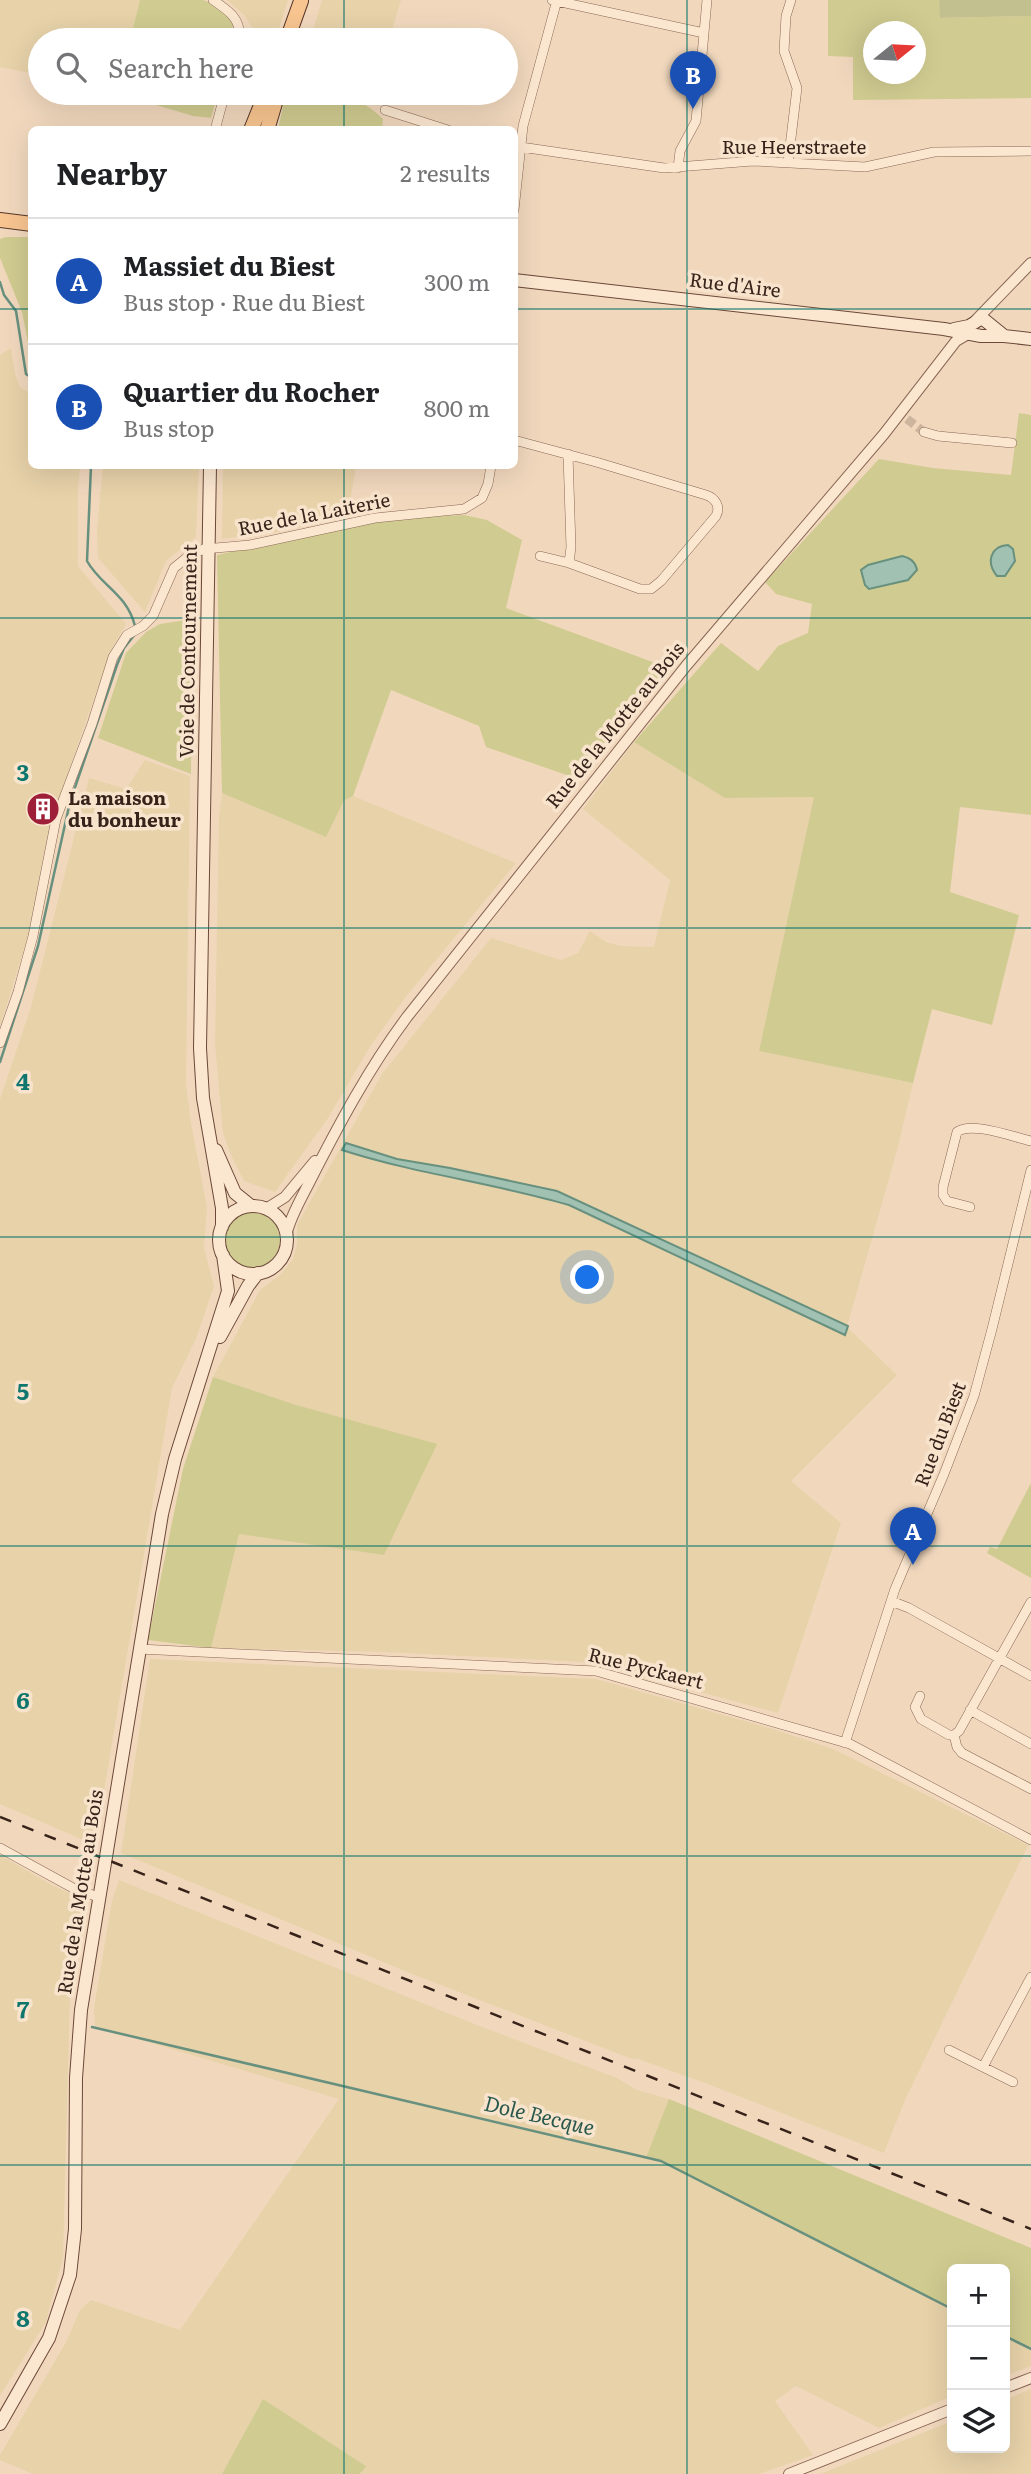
<!DOCTYPE html>
<meta charset="utf-8">
<style>
body{margin:0;font-family:Literata,serif;background:#f2f2f2;color:#202124}
.controls{position:absolute;right:21px;bottom:21px;display:grid;overflow:hidden;border-radius:10px;box-shadow:0 7px 28px #0002}
.controls button{width:63px;height:63px;display:grid;place-items:center;padding:0;border:0;border-bottom:2px solid #e0e0e0;background:#fff;color:#202124;font:35px sans-serif}
.compass{position:absolute;left:863px;top:21px;width:63px;height:63px;border-radius:50%;background:#fff;box-shadow:0 7px 28px #0002;rotate:72deg}
.you{position:absolute;left:588px;top:1278px;width:24px;height:24px;margin:-18px;border:5px solid #fff;border-radius:50%;background:#1a73e8;box-shadow:0 0 0 10px #1a73e833}
.badge{display:grid;place-items:center;width:46px;height:46px;border-radius:50%;background:#9e2038;color:#fff;font-size:23px;font-weight:700}
.pin{position:absolute;translate:-50% -58px;filter:drop-shadow(0 2px 4px #0008)}
.pin::after{content:'';position:absolute;top:37px;width:24px;height:21px;background:inherit;clip-path:polygon(0 0,100% 0,50% 100%)}
.list{margin:0;padding:0;list-style:none}
h2{display:flex;justify-content:space-between;align-items:center;height:91px;margin:0;padding:0 28px;font-size:30px}
h2 small{font-size:23px;font-weight:400;color:#757577}
.list li{display:grid;grid-template-columns:46px 1fr auto;gap:21px;align-items:center;box-sizing:border-box;height:126px;padding:0 28px;border-top:2px solid #e0e0e0}
.list b{display:block;font-size:26px;white-space:nowrap}
.list p{margin:0;font-size:23px;white-space:nowrap;color:#757577}
.list em{font-size:23px;font-style:normal;color:#757577}
.icon{flex:none;width:38px;height:38px;fill:none;stroke:currentColor;stroke-width:2;stroke-linecap:round;stroke-linejoin:round}
.map{position:relative;flex:none;width:1031px;height:2474px;overflow:hidden}
.search{position:absolute;background:#fff;box-shadow:0 7px 28px #0002;left:28px;top:28px;width:490px;height:77px;display:flex;align-items:center;gap:18px;box-sizing:border-box;padding:0 24px;border-radius:38px;color:#757577;font-size:26px}
.panel{position:absolute;background:#fff;box-shadow:0 7px 28px #0002;left:28px;top:126px;width:490px;height:343px;border-radius:10px}
.map>svg:first-child{display:block}
.farmland{fill:#e7d2a9}
.green{fill:#d0cb90;fill-rule:evenodd}
.cemetery{fill:#c3c090}
.water{fill:#a1c2b2;stroke:#68907f;stroke-width:2}
.lines{fill:none;stroke-linecap:round;stroke-linejoin:round}
.stream{stroke:#68907f;stroke-width:2.5}
.minor-tunnel{stroke:#ccb49d;stroke-width:9;stroke-dasharray:9 4.5;stroke-linecap:butt}
.minor-casing{stroke:#8a6755;stroke-width:10}
.tertiary-casing{stroke:#8a6755;stroke-width:12}
.secondary-casing{stroke:#6c4838;stroke-width:14}
.primary-casing{stroke:#57372a;stroke-width:16}
.minor{stroke:#fbe7d0;stroke-width:9}
.tertiary{stroke:#fbe7d0;stroke-width:10}
.secondary{stroke:#fbe7d0;stroke-width:12}
.primary{stroke:#f8c590;stroke-width:14}
.rail{stroke:#38231b;stroke-width:2.5;stroke-dasharray:12 12;stroke-linecap:butt}
.grid{fill:none;stroke:#0f766e;stroke-width:2;stroke-opacity:0.55}
.labels{text-anchor:middle;stroke-width:7;stroke-linejoin:round;paint-order:stroke}
.street-label{font-size:19px;fill:#38231b;stroke:#f8e4cd}
.poi-label{font-size:19px;font-weight:bold;fill:#38231b;stroke:#f8e4cd;text-anchor:start}
.water-label{font-size:21px;font-style:italic;fill:#29594d;stroke:#f8e4cd}
.grid-label{font-size:23px;text-anchor:middle;font-weight:bold;fill:#0f766e;stroke:#f8e4cd;stroke-width:7;stroke-linejoin:round;paint-order:stroke}
</style>
<div class="map">
<svg width="1031" height="2474" viewBox="0 0 1031 2474">
<rect width="100%" height="100%" fill="#f1d8bd"/>
<!-- farmland -->
<path class="farmland" d="M0,0H140L130,40H40V75L0,67Z
M227,0H288L277,35L253,29L245,16Z
M322,0H401L389,40H310Z
M11,348L15,374L20,387L31,394L32,466H80L78,490V566L126,624L113,647L101,678L49,828L28,936L0,1027V355Z
M103,466H199L196,537L166,561L145,612L98,558L97,530Z
M223,466H356L348,515L283,531L222,539Z
M634,742L725,798L814,797L759,1051L913,1083L898,1147L847,1327L897,1375L791,1481L841,1523L778,1713L619,1670L583,1662L384,1652L211,1648L239,1534L384,1555L296,1405L213,1377L260,1290L282,1273L293,1259L297,1244V1225L382,1074L491,938L561,960L578,953L590,931L606,942L621,946L654,947L670,880L583,809Z
M145,760L190,776L186,1083L191,1123L207,1207L204,1248L214,1286L196,1339L172,1388L95,1845L0,1804V1099L31,1007L89,778L126,789Z
M222,793L326,837L344,799L353,796L516,863L408,994L371,1045L328,1118L275,1192L244,1181L231,1155L223,1133L215,1044L219,816Z
M150,1659L596,1679L773,1729L833,1749L1028,1845L905,2100L884,2153L705,2083L638,2059H632L407,1972L121,1853Z
M0,1855L50,1884L88,1902L83,1913L70,1993L63,2258L46,2322L0,2396Z
M119,1880L472,2023L617,2078L637,2090L669,2099L647,2158L661,2161L952,2309V2396L879,2428L796,2386L775,2401L813,2455L759,2474H361L365,2465L263,2399L222,2474H33L0,2460V2455L66,2342L80,2310L91,2300L180,2330L339,2099L95,2026L94,2008L112,1901Z
M1005,2336L1031,2349V2366L1005,2376Z
M1031,2389V2474H820L952,2421V2448H1005V2400Z"/>
<!-- green -->
<path class="green" d="M140,0C157,0 187,0 202,0C220,4 238,22 234,40H130Z
M828,0H939L941,18L1031,16V98L853,100V57L828,56ZM874,32H916V74H874Z
M116,93H218L211,118L193,116Z
M286,93C326,93 352,89 383,119L382,129H278Z
M6,237H31V357L22,312L0,258V239Z
M1019,413L1031,415V815L960,807L950,892L1019,915L992,1025L932,1009L913,1083L759,1051L814,797L725,798L634,742L721,643L758,671L778,646L808,633L812,604L776,594L765,582L879,459L933,468L1011,475Z
M464,515L487,520L522,540L506,608L669,668L617,732L581,780L486,747L479,726L391,690L353,796L344,800L326,837L222,793L217,555L343,527L394,519Z
M193,619L191,774L98,738L126,653L146,632L160,624Z
M224 1240a28 28 0 1 1 56 0a28 28 0 1 1-56 0Z
M213,1377L296,1405L437,1444L384,1555L239,1534L211,1648L148,1640L183,1469Z
M1031,1483V1578L987,1553L990,1547L997,1549Z
M669,2099L1031,2248V2349L1005,2336V2269H952V2309L661,2162L646,2158Z
M263,2399L366,2466L360,2474H222Z"/>
<!-- cemetery -->
<path class="cemetery" d="M939,0H1031V16L940,18Z"/>
<!-- water -->
<path class="water" d="M1008,545L1013,549L1015,561L1005,576H997C986,563 990,546 1008,545Z
M902,556C910,558 915,561 917,570L908,580L869,589L865,585L861,570L868,565Z
M346,1143L397,1159L450,1168L557,1191L848,1326L845,1335L569,1205C494,1183 416,1174 342,1150Z"/>
<g class="lines">
<!-- stream -->
<path class="stream" d="M0,282L4,295L16,311L26,374L32,378
M91,466L87,561C101,586 127,594 135,626
M0,1062L38,946L70,802L117,665L124,648L136,633
M92,2027L661,2161L952,2309
M1005,2336L1031,2349"/>
<!-- minor-tunnel -->
<path class="minor-tunnel" d="M907,419L924,432"/>
<defs>
<path id="minor" d="M213,0C229,11 242,19 239,40
M552,0L704,33
M385,110L448,130
M215,130L225,93
M514,146L664,168L753,161L865,167L934,152L1031,151
M788,163L797,88L784,51L786,16L791,0
M678,168L680,151L696,121L707,0
M514,210L523,126L557,0
M924,432L938,436L1012,443
M514,440L596,462L706,495C715,498 721,506 716,516L661,581L651,589H640L569,563L540,556
M568,454L571,547L569,563
M0,1043L18,992L33,936L56,819L92,724L113,657L127,635L143,626L153,616L174,568L190,555L204,549L250,545L375,518L464,509L482,498L488,484L491,466
M970,1207L947,1201L943,1195V1187L957,1132C971,1121 1013,1137 1031,1141
M891,1601L909,1608L1031,1676
M139,1649L596,1671L850,1744L1031,1840
M920,1696L915,1707L921,1719L949,1735H954L957,1747L962,1753L1031,1789
M970,1710L1031,1744
M954,1735L959,1731L1031,1602
M845,1743L895,1589L944,1474L974,1396L992,1329L1031,1170
M0,1848L73,1888L98,1897
M949,2050L1013,2082
M983,2067L1031,1977"/>
<path id="tertiary" d="M976,320L1031,263
M266,1209L285,1197L315,1161
M286,1235C291,1215 301,1199 310,1181C339,1124 369,1068 407,1017L686,666L884,434L956,341L968,334
M1005,2388L1031,2378
M789,2474L952,2409"/>
<path id="secondary" d="M514,280L944,329L981,336H1004L1031,339
M954,329L969,326L982,318L1003,335
M210,466L200,1048L203,1098L222,1208V1227
M216,1150L235,1193L251,1206
M219 1240a34 34 0 1 1 68 0a34 34 0 1 1-68 0Z
M220,1337L248,1286L258,1273
M0,2424L49,2338L70,2275L75,2229L76,2078L81,2010L162,1514L175,1459L228,1291L223,1255"/>
<path id="primary" d="M287,40L301,1
M251,130L266,93
M267,130L278,93
M0,220L32,224"/>
</defs>
<!-- minor casing -->
<use href="#minor" class="minor-casing"/>
<!-- tertiary casing -->
<use href="#tertiary" class="tertiary-casing"/>
<!-- secondary casing -->
<use href="#secondary" class="secondary-casing"/>
<!-- primary casing -->
<use href="#primary" class="primary-casing"/>
<!-- minor -->
<use href="#minor" class="minor"/>
<!-- tertiary -->
<use href="#tertiary" class="tertiary"/>
<!-- secondary -->
<use href="#secondary" class="secondary"/>
<!-- primary -->
<use href="#primary" class="primary"/>
<!-- rail -->
<path class="rail" d="M0,1817L1031,2229"/>
</g>
<!-- grid -->
<path class="grid" d="M344,0V40M687,0V2474M344,93V130M0,309H32M514,309H1031M344,466V2474M0,618H1031M0,928H1031M0,1237H1031M0,1546H1031M0,1856H1031M0,2165H1031"/>
<!-- icons -->
<defs>
<symbol id="building-disc" viewBox="-11 -11 22 22"><circle r="9.5" fill="#9e2038" stroke="#f8e4cd"/><path d="M-4-6H4V6H1V3H-1V6H-4ZM-2.5-4.3h1.7v1.8h-1.7ZM.8-4.3h1.7v1.8H.8ZM-2.5-1h1.7V.8h-1.7ZM.8-1h1.7V.8H.8Z" fill="#fff"/></symbol>
</defs>
<g fill-rule="evenodd">
<use href="#building-disc" x="24" y="790" width="38" height="38"/>
</g>
<g class="labels">
<!-- street labels -->
<g class="street-label">
<text x="794" y="154">Rue Heerstraete</text>
<text transform="translate(735 285) rotate(7)" y="7">Rue d'Aire</text>
<text transform="translate(314 514) rotate(-11)" y="7">Rue de la Laiterie</text>
<text transform="translate(188 651) rotate(-89)" y="7">Voie de Contournement</text>
<text transform="translate(615 725) rotate(-51)" y="7">Rue de la Motte au Bois</text>
<text transform="translate(940 1434) rotate(-69)" y="7">Rue du Biest</text>
<text transform="translate(646 1668) rotate(14)" y="7">Rue Pyckaert</text>
<text transform="translate(80 1892) rotate(-81)" y="7">Rue de la Motte au Bois</text>
</g>
<!-- poi labels -->
<g class="poi-label">
<text x="68" y="805">La maison<tspan x="68" dy="22">du bonheur</tspan></text>
</g>
<!-- water labels -->
<g class="water-label">
<text transform="translate(539 2116) rotate(13)" y="7">Dole Becque</text>
</g>
</g>
<g class="grid-label">
<text x="23" y="781">3</text>
<text x="23" y="1090">4</text>
<text x="23" y="1400">5</text>
<text x="23" y="1709">6</text>
<text x="23" y="2018">7</text>
<text x="23" y="2327">8</text>
</g>
</svg>
<div class="controls">
<button>+</button>
<button>−</button>
<button><svg class="icon" aria-label="layers" viewBox="0 0 24 24"><path d="M12 4l9 5-9 5-9-5zM3 14l9 5 9-5"/></svg></button>
</div>
<svg class="compass" viewBox="-18 -18 36 36"><path d="M0-13l5 13h-10z" fill="#e53935"/><path d="M0 13l5-13h-10z" fill="#757577"/></svg>
<div class="you"></div>
<div class="pin badge" style="left:913px;top:1565px;background:#1a4fb4">A</div>
<div class="pin badge" style="left:693px;top:109px;background:#1a4fb4">B</div>
<div class="search"><svg class="icon" aria-label="search" viewBox="0 0 24 24"><circle cx="10" cy="10" r="6"/><path d="M15 15l6 6"/></svg>Search here</div>
<section class="panel">
<h2>Nearby<small>2 results</small></h2>
<ul class="list">
<li><span class="badge" style="background:#1a4fb4">A</span><div><b>Massiet du Biest</b><p>Bus stop · Rue du Biest</p></div><em>300 m</em></li>
<li><span class="badge" style="background:#1a4fb4">B</span><div><b>Quartier du Rocher</b><p>Bus stop</p></div><em>800 m</em></li>
</ul>
</section>
</div>
